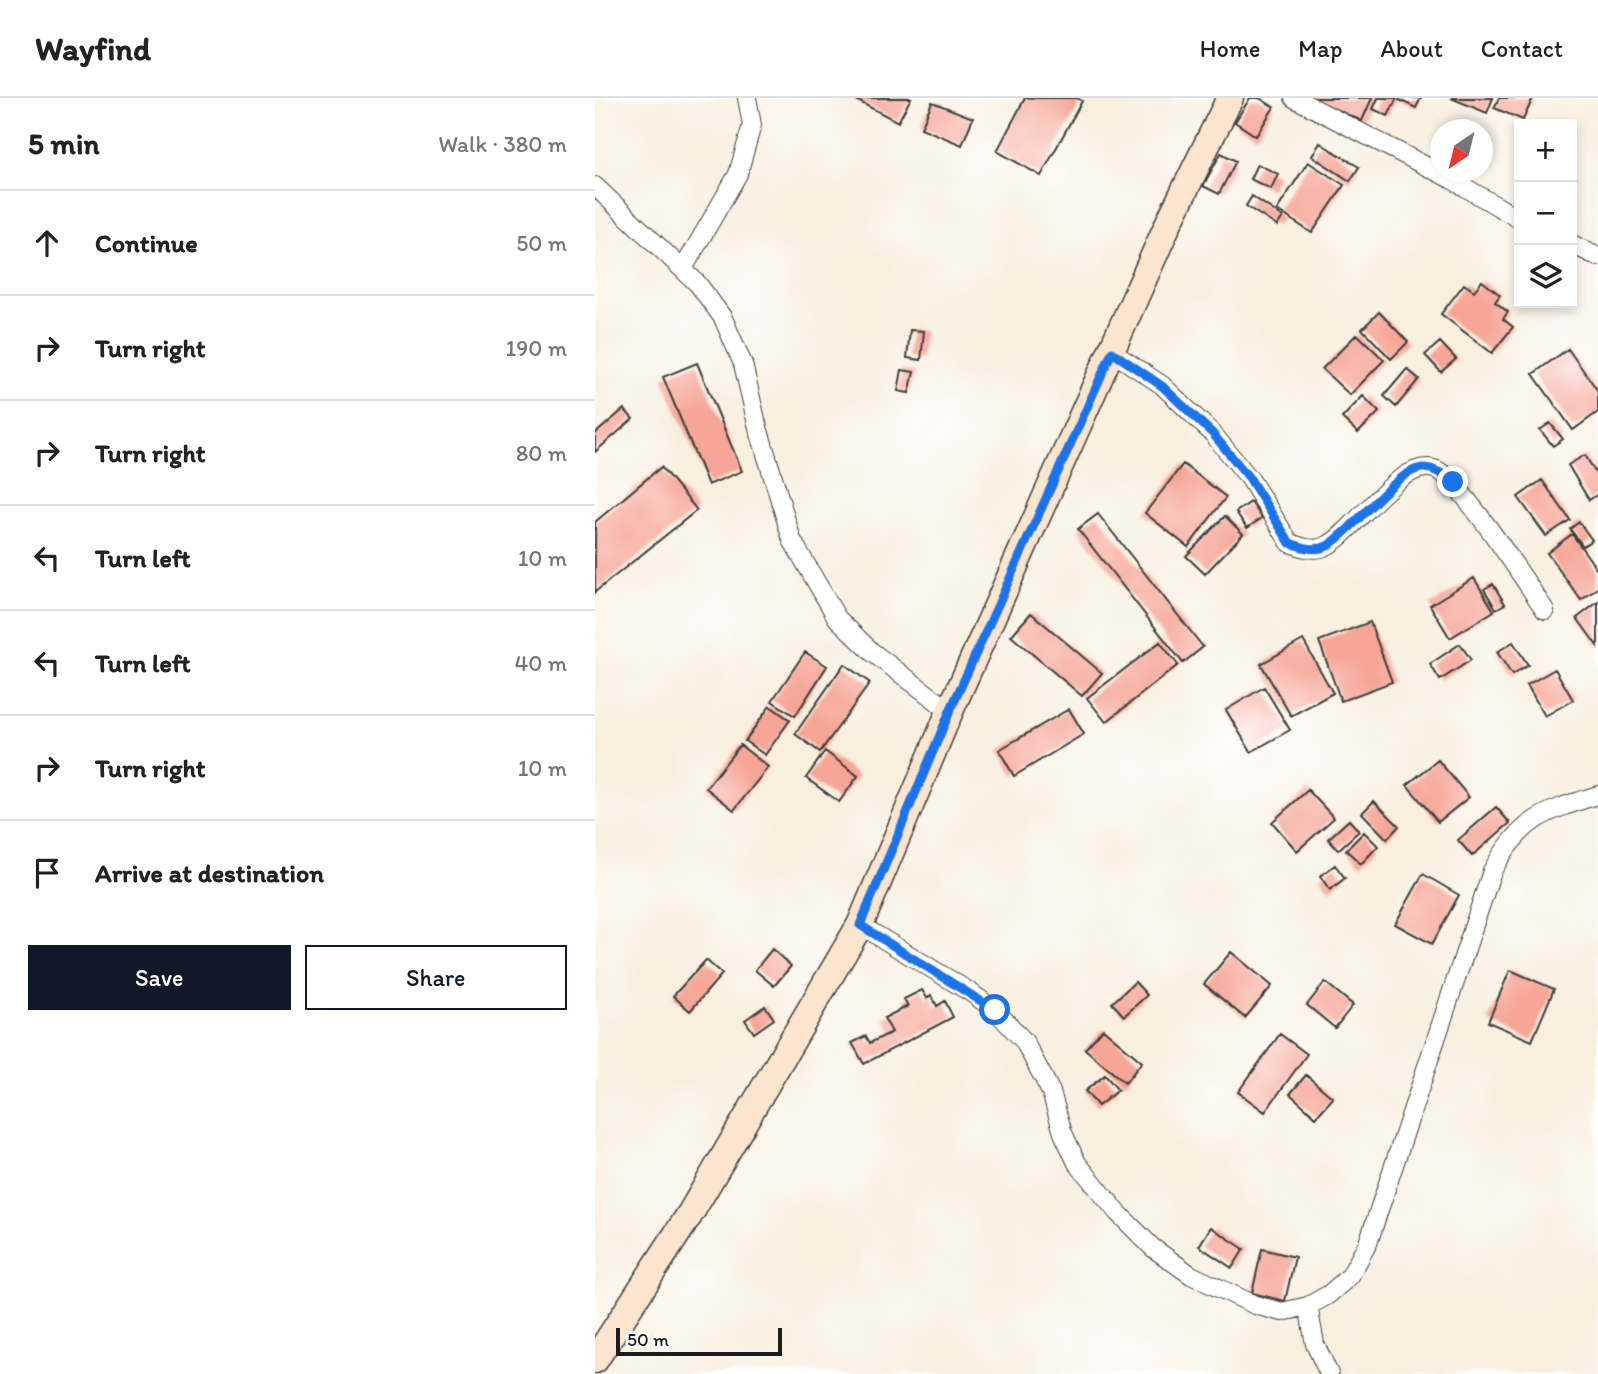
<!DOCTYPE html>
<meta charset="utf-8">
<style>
body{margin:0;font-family:Itim,sans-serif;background:#f6f6f6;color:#222}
.controls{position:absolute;right:21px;top:21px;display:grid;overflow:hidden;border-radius:0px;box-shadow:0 4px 10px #0003}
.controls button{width:63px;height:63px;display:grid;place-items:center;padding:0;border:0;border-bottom:2px solid #e0e0e0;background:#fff;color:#222;font:35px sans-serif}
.compass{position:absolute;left:835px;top:21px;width:63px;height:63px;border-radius:50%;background:#fff;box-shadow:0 4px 10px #0003;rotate:215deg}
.scale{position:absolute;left:21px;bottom:18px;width:166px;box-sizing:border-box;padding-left:7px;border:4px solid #1c1c1c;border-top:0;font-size:19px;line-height:24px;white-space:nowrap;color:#1c1c1c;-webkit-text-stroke:5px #fff;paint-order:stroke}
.stop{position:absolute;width:21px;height:21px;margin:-16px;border:5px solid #1a73e8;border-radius:50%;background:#fff}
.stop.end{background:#1a73e8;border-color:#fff;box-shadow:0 2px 7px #0008}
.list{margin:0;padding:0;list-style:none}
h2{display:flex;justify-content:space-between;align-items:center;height:91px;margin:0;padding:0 28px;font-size:30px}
h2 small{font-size:23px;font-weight:400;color:#767676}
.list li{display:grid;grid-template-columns:46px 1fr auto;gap:21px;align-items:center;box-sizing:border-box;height:105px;padding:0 28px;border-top:2px solid #e0e0e0}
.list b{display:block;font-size:26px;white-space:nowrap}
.list em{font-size:23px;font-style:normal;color:#767676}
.actions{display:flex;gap:14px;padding:21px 28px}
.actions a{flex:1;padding:16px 0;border:2px solid #111827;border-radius:0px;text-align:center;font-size:24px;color:#111827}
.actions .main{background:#111827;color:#fff}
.icon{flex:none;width:38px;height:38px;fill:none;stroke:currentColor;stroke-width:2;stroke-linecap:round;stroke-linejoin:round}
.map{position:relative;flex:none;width:1003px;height:1276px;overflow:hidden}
header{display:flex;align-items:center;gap:42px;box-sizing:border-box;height:98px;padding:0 35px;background:#fff;border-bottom:2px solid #e0e0e0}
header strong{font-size:33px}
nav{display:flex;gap:38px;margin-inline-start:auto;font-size:24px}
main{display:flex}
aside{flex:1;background:#fff}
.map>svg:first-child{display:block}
.building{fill:#f6a596}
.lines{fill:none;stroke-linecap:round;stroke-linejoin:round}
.minor-casing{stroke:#3d3c39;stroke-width:20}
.secondary-casing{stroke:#3d3c39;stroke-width:29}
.minor{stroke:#fff;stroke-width:18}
.secondary{stroke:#fbe5cf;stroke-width:26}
.route{stroke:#1a73e8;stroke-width:9}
</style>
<header>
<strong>Wayfind</strong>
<nav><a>Home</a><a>Map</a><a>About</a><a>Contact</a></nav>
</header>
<main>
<aside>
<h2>5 min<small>Walk · 380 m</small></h2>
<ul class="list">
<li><svg class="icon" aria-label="ahead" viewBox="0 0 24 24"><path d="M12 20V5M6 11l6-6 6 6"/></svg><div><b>Continue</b></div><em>50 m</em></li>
<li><svg class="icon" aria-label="right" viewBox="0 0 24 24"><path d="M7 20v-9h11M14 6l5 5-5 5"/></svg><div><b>Turn right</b></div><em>190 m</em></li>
<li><svg class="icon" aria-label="right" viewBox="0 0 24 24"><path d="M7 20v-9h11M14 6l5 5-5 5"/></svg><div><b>Turn right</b></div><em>80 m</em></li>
<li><svg class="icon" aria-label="left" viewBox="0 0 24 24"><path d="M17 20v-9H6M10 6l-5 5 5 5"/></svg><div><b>Turn left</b></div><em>10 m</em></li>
<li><svg class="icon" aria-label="left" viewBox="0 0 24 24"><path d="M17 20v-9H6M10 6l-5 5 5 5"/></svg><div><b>Turn left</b></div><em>40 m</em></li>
<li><svg class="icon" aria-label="right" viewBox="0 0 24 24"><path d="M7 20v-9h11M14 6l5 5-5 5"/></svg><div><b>Turn right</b></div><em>10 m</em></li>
<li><svg class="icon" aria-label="arrive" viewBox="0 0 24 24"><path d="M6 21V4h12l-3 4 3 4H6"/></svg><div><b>Arrive at destination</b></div></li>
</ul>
<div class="actions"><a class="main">Save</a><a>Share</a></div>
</aside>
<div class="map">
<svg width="1003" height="1276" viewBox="0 0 1003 1276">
<rect width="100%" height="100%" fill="#fff"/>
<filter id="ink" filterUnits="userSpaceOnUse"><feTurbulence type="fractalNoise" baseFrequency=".0143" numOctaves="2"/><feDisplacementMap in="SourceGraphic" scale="14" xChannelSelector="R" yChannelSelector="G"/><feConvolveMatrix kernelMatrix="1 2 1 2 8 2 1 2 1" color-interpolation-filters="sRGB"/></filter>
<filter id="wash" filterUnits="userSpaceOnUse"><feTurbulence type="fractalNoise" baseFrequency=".00686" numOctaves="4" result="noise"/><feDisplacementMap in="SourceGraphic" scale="28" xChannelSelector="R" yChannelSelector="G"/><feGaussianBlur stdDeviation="1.57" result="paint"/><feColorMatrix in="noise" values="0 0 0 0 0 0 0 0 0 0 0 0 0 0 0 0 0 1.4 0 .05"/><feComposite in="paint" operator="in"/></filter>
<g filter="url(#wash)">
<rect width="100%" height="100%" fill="#f8efdf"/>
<g id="blocks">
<!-- building -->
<path class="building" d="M257,0H316L303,24Z
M430,0H482L487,3L446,78L402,53Z
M655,0H664L679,9L661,38L640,24Z
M715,0H777L767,23Z
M783,0H802L793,18L778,11Z
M805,0H826L821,10L804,2Z
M856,0H898L892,15Z
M904,0H938L928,22L899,10Z
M337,4L378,20L367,47L326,30Z
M725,45L764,69L755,83L717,58Z
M626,55L641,63L624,96L608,88Z
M713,64L749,87L717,135L682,112Z
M662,66L683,76L676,91L655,81Z
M657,98L688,119L682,128L651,108Z
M887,183L905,197L900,204L913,214L908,221L918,229L897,255L846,216L869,186L879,193Z
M784,214L813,244L796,261L767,231Z
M315,232L329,233L326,262L312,260Z
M762,236L789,262L755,297L727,271Z
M845,244L861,261L846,274L830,257Z
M973,251L1003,293V314L978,332L938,276Z
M102,265L147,373L113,387L68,279Z
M812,271L824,281L801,309L789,298Z
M307,272L319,274L314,295L303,293Z
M768,298L784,314L763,335L747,320Z
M29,311L38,321L0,354V336Z
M955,325L968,341L958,348L945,332Z
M990,357L1003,379V396L994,402L973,367Z
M588,366L631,399L593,449L550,415Z
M66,369L102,412L0,494V424Z
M947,382L975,422L951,438L923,399Z
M656,404L667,420L652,430L641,414Z
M503,416L608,549L588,565L483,431Z
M630,418L648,436L610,476L591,458Z
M984,424L997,442L988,448L975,431Z
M977,436L1003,473V490L986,502L952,455Z
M879,480L899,513L855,540L835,507Z
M898,486L910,506L901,511L889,491Z
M1003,504V549L982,520Z
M436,515L507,575L487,598L416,538Z
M775,524L797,584L746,603L724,543Z
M708,542L738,595L696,618L666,566Z
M565,544L583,567L511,624L492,600Z
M918,544L933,567L917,577L902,554Z
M865,546L876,562L845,582L835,566Z
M210,554L232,568L200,618L177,603Z
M249,566L275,585L225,654L200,636Z
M960,571L978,602L950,618L932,587Z
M669,589L695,632L656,654L631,612Z
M175,608L195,622L170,657L150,643Z
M474,611L489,636L419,678L404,652Z
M145,647L173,669L139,712L111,690Z
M230,653L263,678L244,704L211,680Z
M843,662L874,699L843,724L812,687Z
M713,692L739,720L702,753L677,724Z
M779,703L804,728L792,741L767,715Z
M901,709L915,725L877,758L863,742Z
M754,722L764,733L743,752L733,741Z
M769,734L783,748L766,766L751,752Z
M740,767L750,780L735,792L725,778Z
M828,776L864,797L837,846L800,826Z
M177,851L196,868L179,888L160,872Z
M636,854L677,888L650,920L609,886Z
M111,862L127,876L95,913L78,898Z
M915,872L959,891L937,943L893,924Z
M540,884L552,897L529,918L517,905Z
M730,884L758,907L740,930L712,907Z
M327,892L332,900L336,897L342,908L350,903L358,919L269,966L257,945L271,938L275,945L297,934L289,920L313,908L309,901Z
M170,908L179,921L159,935L150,922Z
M508,931L547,964L530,985L490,951Z
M685,936L712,956L670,1014L643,994Z
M510,977L523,992L503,1008L490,993Z
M711,977L738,1000L721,1019L695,996Z
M616,1129L649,1151L637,1170L604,1148Z
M667,1151L700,1159L690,1203L657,1195Z"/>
</g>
</g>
<g filter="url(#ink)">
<use href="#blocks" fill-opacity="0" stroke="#3d3c39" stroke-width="2"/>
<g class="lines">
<defs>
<path id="minor" d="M699,0L856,81L924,121
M0,88L103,186L128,220L148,266L162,326L197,442L242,520L277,554L355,613
M977,146L1003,159
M88,171L143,76L157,27L152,0
M517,254L567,287L618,336L655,381L695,445C706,449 720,454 731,448C761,434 806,357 842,372C865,382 932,486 950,512
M265,827L375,894L400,912L429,943L456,994L468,1035L482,1065L523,1115L558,1150L596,1177L660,1207L687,1214L713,1208L733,1197L755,1178L773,1145L897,773C926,721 948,714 1003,697
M713,1208L720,1246L734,1276"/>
<path id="secondary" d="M0,1262L95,1116L265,827L355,613L574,124L635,0"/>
</defs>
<!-- minor casing -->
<use href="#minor" class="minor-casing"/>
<!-- secondary casing -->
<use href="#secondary" class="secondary-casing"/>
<!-- minor -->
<use href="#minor" class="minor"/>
<!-- secondary -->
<use href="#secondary" class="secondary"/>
</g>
</g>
<g class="lines" filter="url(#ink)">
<!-- route -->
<path class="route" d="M400,912L265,827L355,613L517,254L567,288L618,336L655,381L695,445C707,449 720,454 732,448C758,434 803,369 829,370C842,371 848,377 858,384"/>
</g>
</svg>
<div class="controls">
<button>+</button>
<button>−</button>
<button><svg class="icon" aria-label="layers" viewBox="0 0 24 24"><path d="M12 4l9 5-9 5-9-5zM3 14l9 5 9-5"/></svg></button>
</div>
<svg class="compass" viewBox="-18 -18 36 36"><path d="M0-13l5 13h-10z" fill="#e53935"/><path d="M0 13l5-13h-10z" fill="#767676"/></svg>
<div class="scale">50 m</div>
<div class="stop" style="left:400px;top:912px"></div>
<div class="stop end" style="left:858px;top:384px"></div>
</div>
</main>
